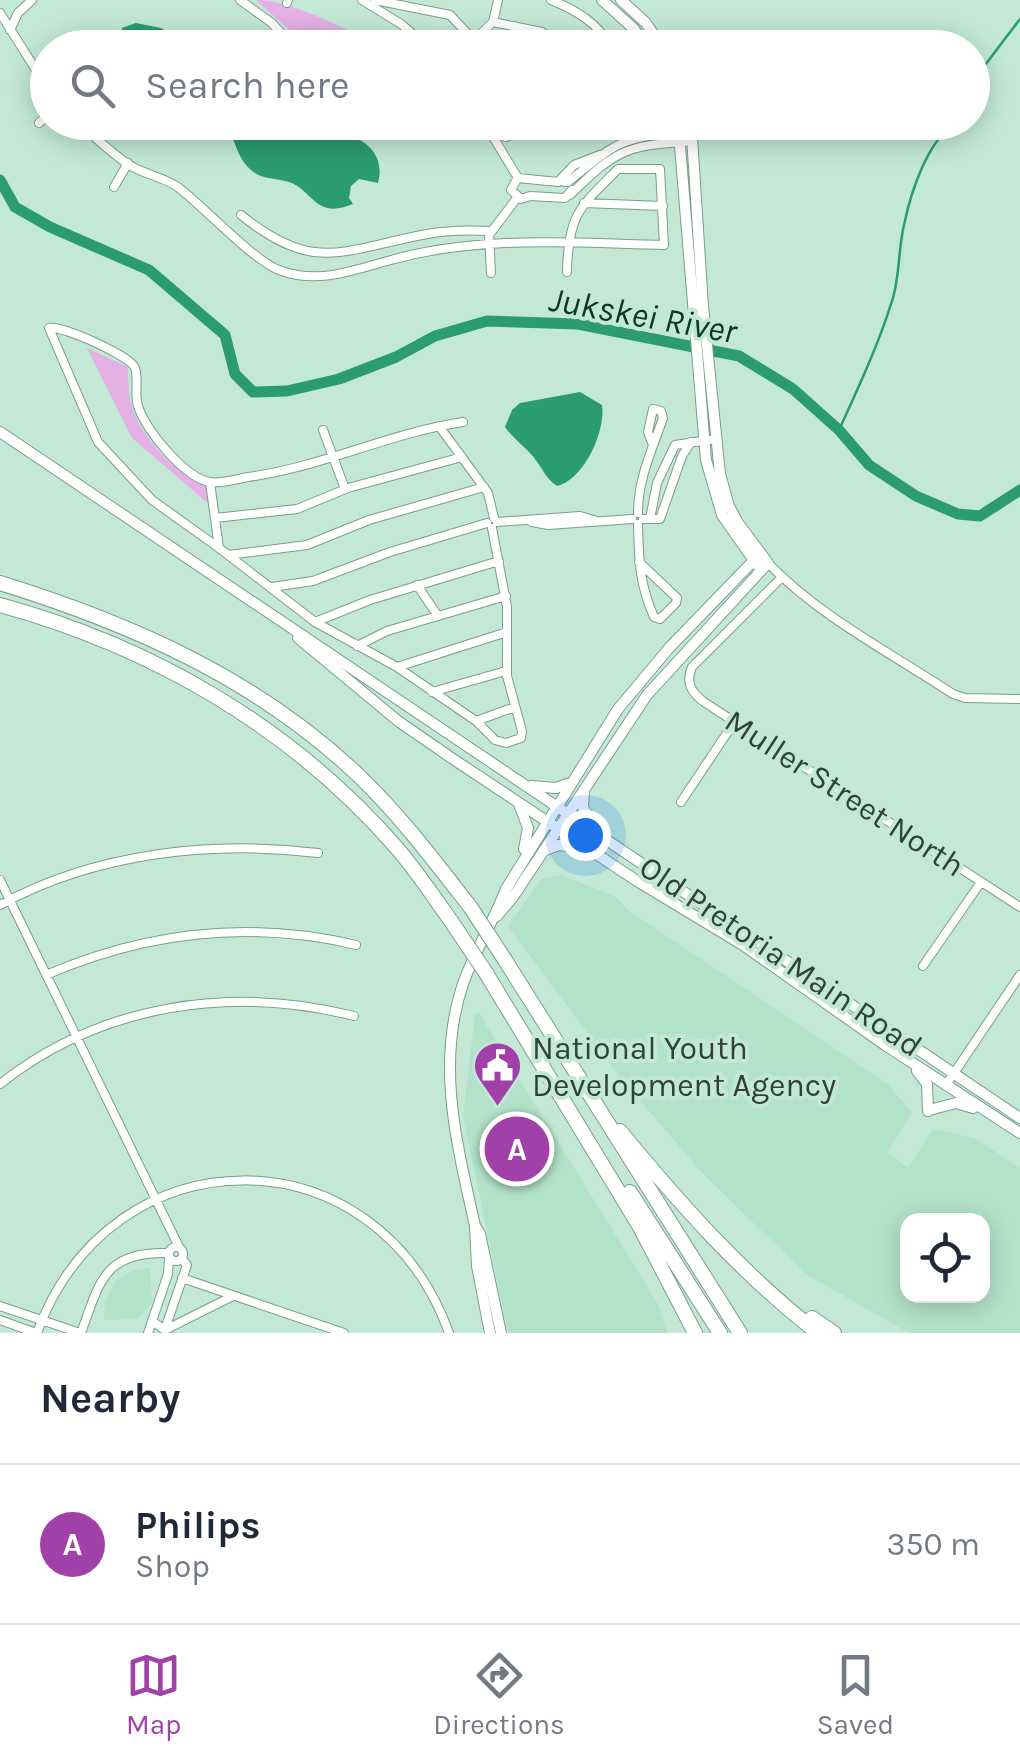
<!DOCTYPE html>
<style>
body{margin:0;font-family:Karla,sans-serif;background:#f6f6f7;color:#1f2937}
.controls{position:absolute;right:30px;bottom:30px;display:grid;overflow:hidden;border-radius:20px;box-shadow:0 5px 25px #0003}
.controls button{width:90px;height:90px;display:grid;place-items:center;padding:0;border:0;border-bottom:2px solid #e0e1e3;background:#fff;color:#1f2937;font:50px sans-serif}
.you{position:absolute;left:585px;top:835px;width:35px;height:35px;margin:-25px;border:8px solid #fff;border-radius:50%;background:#1a73e8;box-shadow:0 0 0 15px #1a73e833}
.badge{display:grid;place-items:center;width:65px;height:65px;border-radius:50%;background:#a140a8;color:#fff;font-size:32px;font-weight:700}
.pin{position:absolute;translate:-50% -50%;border:5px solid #fff;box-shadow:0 2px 10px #0006}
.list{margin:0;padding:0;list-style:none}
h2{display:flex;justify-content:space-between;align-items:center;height:130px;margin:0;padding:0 40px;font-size:42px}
h2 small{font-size:32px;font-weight:400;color:#747a83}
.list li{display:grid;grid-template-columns:65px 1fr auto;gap:30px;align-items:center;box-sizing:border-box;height:160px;padding:0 40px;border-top:2px solid #e0e1e3}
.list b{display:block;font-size:38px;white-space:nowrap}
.list p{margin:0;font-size:32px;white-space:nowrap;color:#747a83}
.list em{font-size:32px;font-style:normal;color:#747a83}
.icon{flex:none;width:55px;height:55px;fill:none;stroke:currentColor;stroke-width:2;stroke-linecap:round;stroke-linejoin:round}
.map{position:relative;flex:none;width:1020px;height:1333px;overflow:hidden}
.search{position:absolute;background:#fff;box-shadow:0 5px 25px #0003;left:30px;right:30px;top:30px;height:110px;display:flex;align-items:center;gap:25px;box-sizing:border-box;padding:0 35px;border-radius:55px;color:#747a83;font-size:38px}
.sheet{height:290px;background:#fff}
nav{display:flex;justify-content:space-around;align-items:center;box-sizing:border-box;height:140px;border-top:2px solid #e0e1e3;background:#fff;font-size:28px;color:#747a83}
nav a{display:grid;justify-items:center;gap:5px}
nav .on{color:#a140a8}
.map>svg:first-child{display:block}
.built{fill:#b3e2ca;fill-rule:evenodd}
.green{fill:#e4b0e6}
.water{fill:#2b9b71}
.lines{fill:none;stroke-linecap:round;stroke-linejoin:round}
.stream{stroke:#2b9b71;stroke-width:2.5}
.river{stroke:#2b9b71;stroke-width:11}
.minor-casing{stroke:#7a9e8c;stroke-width:10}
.secondary-casing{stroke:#7a9e8c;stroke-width:12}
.motorway-casing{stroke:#7a9e8c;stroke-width:16}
.minor{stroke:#fff;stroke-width:8}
.secondary{stroke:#fff;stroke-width:10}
.motorway{stroke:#fff;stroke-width:14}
.motorway-bridge-casing{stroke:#7a9e8c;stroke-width:16;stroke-linecap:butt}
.motorway-bridge{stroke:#fff;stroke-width:14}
.labels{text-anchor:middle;stroke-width:8;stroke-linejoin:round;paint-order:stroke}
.street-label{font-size:32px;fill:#314038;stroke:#c3e9d6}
.poi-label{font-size:32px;fill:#314038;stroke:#c3e9d6;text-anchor:start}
.water-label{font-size:35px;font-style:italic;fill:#083826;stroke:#c3e9d6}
</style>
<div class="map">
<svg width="1020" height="1333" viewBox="0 0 1020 1333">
<rect width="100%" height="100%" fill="#c3e9d6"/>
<!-- built -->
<path class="built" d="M561,875L616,897L628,910L889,1085L912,1113L887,1153L908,1168L933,1129L975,1138L1020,1168V1333H909L806,1274L703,1174L619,1076L508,926L541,879ZM908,1220H982V1296H908Z
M479,1013L658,1304L667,1333H508L463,1116L475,1014Z
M150,1268L152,1302L137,1319L104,1320L105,1300L117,1279L135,1270Z"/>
<!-- green -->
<path class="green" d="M256,0C292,0 350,31 382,47H308Z
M87,348L128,367C129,379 128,395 132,407C140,437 179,477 208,487L210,505L132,438Z"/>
<!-- water -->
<path class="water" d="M136,23L161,28L196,47H108L121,42L122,28Z
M223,123C263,122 396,115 378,183L359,179L351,186L349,198L353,204C315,220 313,190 289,182C271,177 260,181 246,165C235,152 235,135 223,123Z
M580,392L602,405C606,431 584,480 557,486C546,479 543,469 535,459C526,447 513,439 505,427L512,410L520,403Z"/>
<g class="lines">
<!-- stream -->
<path class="stream" d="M972,92L976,77L1020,19
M839,430C858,388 878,346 892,301C900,277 898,250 904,225C911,191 927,143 955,122"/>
<!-- river -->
<path class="river" d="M0,180L15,207L50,227L149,270L225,335L235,374L253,392L287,391L339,379L396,357L435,336L487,321L578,324L739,356L793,389L839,430L869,465L916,496L958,514L980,516L1020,490"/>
<defs>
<path id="minor" d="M240,0L272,23L294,48
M362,0L401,24L429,48
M375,0L450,15L481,48
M551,0C576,10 598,23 612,48
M287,3L288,0
M0,13L48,89
M493,22L542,32L565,48
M514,26L528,48
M10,30L18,13L32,0
M466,48L493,22L498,0
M78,122C95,137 112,154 131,166C146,175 165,177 179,188C204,207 254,261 279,270C318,285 353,270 391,260C480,235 572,243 664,245L660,169H618C580,207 568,214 567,272
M401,122L441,132L488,129
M484,122L518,178L558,182L574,165L600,155
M39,123L48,115
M506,137L546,122
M518,177L511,190L521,199L530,196L565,198L572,190
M560,181L568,182C615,144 621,136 684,132
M114,187L128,163
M570,195C613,153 624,145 685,142
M584,203L663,206
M241,215C313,273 340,251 422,235C445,230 468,230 491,231
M491,273L489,235L517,198
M439,426L488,493L494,518
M323,430L345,489
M210,482L219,548L315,622L397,667L476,721L495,740L506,743L521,738L522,731L507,676V607L492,528
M638,513C638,479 652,450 663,418L661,411L653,409L648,432L653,445
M215,518L297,509L348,488L462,457
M643,519H660L682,456L691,442
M650,519L657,483L675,445L716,439
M497,522L580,516L594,520
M532,522L548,525L632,519
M638,524C639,560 639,583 654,617L660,619L676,603L677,598L639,562
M219,548L152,500L98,442L49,328C61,325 131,356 135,368C139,380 134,394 138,406C145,430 185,478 210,482C221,484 237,479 248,477C322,467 389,433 463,422
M228,555L307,545L369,520L484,487
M768,563C820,617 891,653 953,694L965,698L1020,699
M782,577L692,667C685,683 692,693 704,702L1020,907
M417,585L438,616
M272,587L313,581L390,552L487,523
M315,622L370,600L499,561
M357,646L387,631L506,596
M397,667L507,632
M432,692L506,671
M476,721L515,707
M681,802L735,721
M0,880L179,1247
M0,905C95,853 212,840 318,853
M923,966L981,882
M46,975C146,932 250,920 356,945
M0,1084C101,1004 231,985 354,1016
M946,1085L1020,975
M169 1254a7 7 0 1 1 14 0a7 7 0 1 1-14 0Z
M182,1278L344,1333
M0,1306L80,1333
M0,1320L36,1333
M152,1321L165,1330L233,1296
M165,1329L187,1265L182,1259
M37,1333C111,1130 376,1129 449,1333
M81,1333C100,1281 104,1251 169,1253
M148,1333L168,1274L169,1258"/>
<path id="secondary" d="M602,0L634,29L647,48
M621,0L646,23L663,48
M678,122L706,460L722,515L758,566
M0,432L1020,1118
M298,638L398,721L456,761L637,881L743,945L885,1045L1020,1133
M531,786L556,788L567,784
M584,791L583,808L595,825
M519,804L528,828L524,849
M545,850L559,845L582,848
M497,916L513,897L647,695L768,563L738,523L729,506L720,474L703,306L691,122
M917,1071L927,1084L928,1111
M929,1110L956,1103L973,1108
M475,1227L477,1266L490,1333
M501,1333L480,1234L475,1226C457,1144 435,1063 464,981C476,949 494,920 506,889L618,709L670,647L760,554"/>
<path id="motorway" d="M0,583C132,624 257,679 358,775C400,815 436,863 471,908
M0,605C153,647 291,727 396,847C416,870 433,896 451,921
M505,960L740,1333
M486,973L640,1227L695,1333
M620,1131C681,1205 742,1274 818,1333
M630,1192L720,1333
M812,1318L834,1333"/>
</defs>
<!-- minor casing -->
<use href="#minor" class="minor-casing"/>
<!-- secondary casing -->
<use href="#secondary" class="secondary-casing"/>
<!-- motorway casing -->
<use href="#motorway" class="motorway-casing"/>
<!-- minor -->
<use href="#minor" class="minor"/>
<!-- secondary -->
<use href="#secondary" class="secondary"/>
<!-- motorway -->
<use href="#motorway" class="motorway"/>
<defs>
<path id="motorway-bridge" d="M471,908L505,960
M451,921L486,973"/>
</defs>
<!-- motorway-bridge casing -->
<use href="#motorway-bridge" class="motorway-bridge-casing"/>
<!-- motorway-bridge -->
<use href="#motorway-bridge" class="motorway-bridge"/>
</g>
<!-- icons -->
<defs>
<symbol id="civic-pin" viewBox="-11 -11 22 30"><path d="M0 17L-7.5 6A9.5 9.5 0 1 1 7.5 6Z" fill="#a140a8" stroke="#c3e9d6"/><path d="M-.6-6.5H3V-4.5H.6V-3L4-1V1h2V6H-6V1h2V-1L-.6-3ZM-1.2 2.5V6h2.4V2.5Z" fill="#fff"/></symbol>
</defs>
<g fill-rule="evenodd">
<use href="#civic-pin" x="470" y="1038" width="55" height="75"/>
</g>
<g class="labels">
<!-- street labels -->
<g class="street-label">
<text transform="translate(845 793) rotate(33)" y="11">Muller Street North</text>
<text transform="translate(781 956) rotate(34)" y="11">Old Pretoria Main Road</text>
</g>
<!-- poi labels -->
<g class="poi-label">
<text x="532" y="1059">National Youth<tspan x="532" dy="37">Development Agency</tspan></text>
</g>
<!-- water labels -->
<g class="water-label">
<text transform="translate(643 315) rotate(10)" y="12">Jukskei River</text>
</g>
</g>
</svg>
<div class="controls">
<button><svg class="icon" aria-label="locate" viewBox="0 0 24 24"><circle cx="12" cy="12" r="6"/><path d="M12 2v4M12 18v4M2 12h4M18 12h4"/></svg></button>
</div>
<div class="you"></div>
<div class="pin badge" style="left:517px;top:1149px">A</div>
<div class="search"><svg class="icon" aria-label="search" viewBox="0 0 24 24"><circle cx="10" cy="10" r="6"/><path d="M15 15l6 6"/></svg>Search here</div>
</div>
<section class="sheet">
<h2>Nearby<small></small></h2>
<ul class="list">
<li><span class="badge">A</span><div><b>Philips</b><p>Shop</p></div><em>350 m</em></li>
</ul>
</section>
<nav>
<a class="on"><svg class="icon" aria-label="map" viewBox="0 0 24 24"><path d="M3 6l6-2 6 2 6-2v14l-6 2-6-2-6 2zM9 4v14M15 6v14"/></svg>Map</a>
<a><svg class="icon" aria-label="directions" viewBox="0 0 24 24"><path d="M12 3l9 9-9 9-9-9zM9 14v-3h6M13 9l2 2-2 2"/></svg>Directions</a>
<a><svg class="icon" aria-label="saved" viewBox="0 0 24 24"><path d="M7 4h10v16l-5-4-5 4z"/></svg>Saved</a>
</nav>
